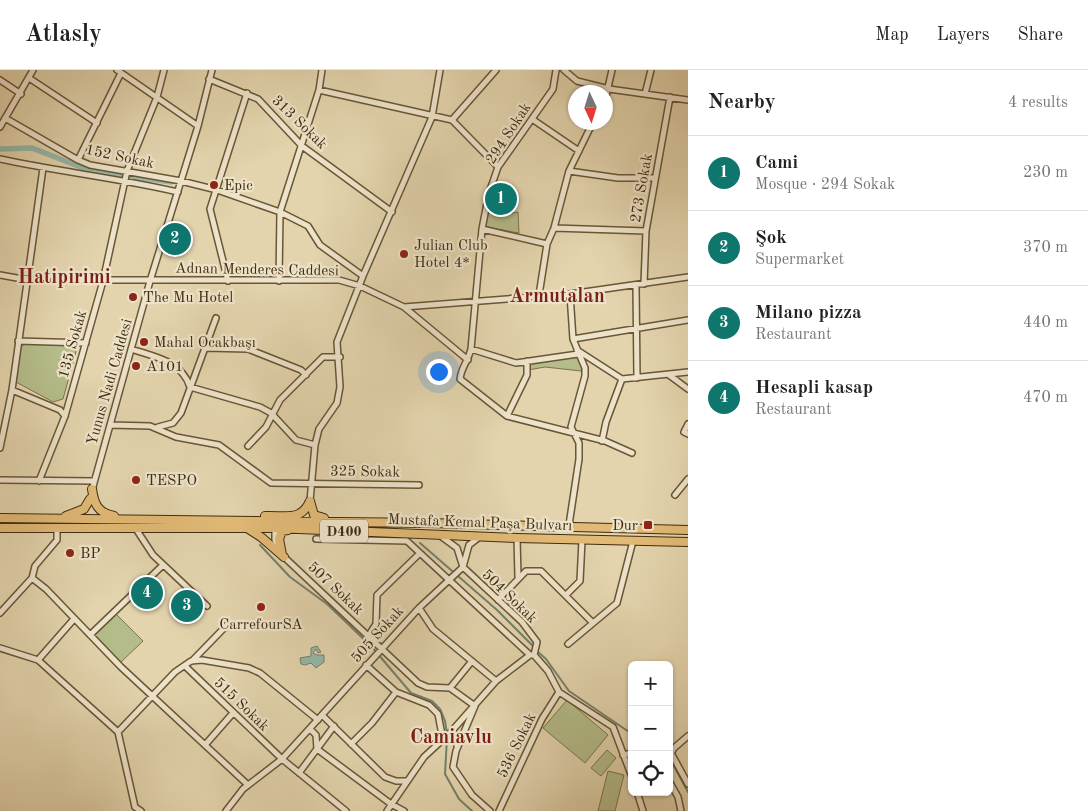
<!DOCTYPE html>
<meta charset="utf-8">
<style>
body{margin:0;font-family:"Old Standard TT",serif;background:#f6f6f6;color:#222}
.controls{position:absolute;right:15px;bottom:15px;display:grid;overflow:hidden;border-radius:8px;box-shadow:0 1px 4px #0004}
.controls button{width:45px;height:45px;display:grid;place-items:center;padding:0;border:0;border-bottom:1px solid #e0e0e0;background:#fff;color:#222;font:25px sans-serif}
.compass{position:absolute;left:568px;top:15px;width:45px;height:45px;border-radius:50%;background:#fff;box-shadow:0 1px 4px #0004;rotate:176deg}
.you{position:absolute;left:438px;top:301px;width:18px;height:18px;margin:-12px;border:4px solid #fff;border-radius:50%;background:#1a73e8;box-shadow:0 0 0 8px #1a73e833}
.badge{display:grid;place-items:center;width:32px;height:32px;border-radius:50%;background:#0f766e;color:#fff;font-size:16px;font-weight:700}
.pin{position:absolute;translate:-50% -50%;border:2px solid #fff;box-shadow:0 1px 5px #0006}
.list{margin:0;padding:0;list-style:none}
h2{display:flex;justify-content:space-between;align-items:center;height:65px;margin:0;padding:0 20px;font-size:21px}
h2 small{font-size:16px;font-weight:400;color:#767676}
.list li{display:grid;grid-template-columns:32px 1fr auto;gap:15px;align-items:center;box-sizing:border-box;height:75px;padding:0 20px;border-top:1px solid #e0e0e0}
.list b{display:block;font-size:19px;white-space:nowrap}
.list p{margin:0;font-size:16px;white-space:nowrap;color:#767676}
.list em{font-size:16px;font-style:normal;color:#767676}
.icon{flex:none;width:28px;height:28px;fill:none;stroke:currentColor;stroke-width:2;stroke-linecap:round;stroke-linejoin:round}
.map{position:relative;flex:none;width:688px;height:741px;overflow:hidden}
header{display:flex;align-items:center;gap:30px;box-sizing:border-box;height:70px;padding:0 25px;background:#fff;border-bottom:1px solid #e0e0e0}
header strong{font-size:24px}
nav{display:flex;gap:28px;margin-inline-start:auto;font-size:18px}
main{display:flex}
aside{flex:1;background:#fff}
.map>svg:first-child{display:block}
.green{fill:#b4bc89;stroke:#7a744b}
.water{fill:#95b8a9;stroke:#73806b}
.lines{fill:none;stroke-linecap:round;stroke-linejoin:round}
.stream{stroke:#73806b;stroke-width:2}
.canal{stroke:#95b8a9;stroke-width:5.5}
.minor-casing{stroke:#695635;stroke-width:8}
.highway-casing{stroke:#402c0d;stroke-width:10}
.minor{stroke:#ede3ca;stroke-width:5}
.highway{stroke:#e2ba76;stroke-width:8}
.poi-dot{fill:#8f2418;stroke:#ede3ca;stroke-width:2}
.labels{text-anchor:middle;stroke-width:4.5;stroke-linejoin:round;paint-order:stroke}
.shield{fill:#ede3ca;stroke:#746346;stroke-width:1}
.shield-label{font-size:14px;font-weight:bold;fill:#402c0d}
.street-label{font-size:15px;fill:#402c0d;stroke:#ede3ca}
.poi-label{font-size:15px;fill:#402c0d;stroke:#ede3ca;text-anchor:start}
.district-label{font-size:20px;font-weight:bold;fill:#7a1f14;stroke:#ede3ca}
</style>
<header>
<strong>Atlasly</strong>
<nav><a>Map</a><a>Layers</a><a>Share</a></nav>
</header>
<main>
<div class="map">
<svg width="688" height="741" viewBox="0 0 688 741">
<rect width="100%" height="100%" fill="#e3d4ad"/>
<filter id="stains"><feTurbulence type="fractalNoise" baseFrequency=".004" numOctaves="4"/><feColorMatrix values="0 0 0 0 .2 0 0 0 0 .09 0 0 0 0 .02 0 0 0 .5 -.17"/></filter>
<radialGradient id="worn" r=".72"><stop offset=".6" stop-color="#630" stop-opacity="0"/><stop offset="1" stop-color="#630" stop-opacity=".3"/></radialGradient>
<!-- green -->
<path class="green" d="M489,138L506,144L518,142L519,163L484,157Z
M28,271L78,274L63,329L53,332L16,312L21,277Z
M574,286L580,289L582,296L581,301L545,297L528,300V292Z
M115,543L143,571L120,593L93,566Z
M567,630L608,665L585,693L543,658Z
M607,680L616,688L601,706L591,698Z
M608,701L624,705L615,741H598Z"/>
<!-- water -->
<path class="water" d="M317,576L321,582L318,583L316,579L313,583L317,585H324V592L316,598L311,593L305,595L301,594L300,588L311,586V578Z"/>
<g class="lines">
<!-- stream -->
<path class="stream" d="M420,473L497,540L534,577
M260,475L290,507L327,534L372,577L411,623L432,631L440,639L445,651L447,664
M537,581L546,589L569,621L632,664
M447,668L445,704L459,729L472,741
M670,689L688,722"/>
<!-- canal -->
<path class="canal" d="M0,79L32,78L91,101L171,112"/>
<defs>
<path id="minor" d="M117,0L198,56
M556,0L553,19L498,97L489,123L482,159L471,279C468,291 461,298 460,309L507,346L605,371L632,383
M564,0L577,11L609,19L688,30
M29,8L97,53
M209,9L258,29L302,76L392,142
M0,10L21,24
M319,20L452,50L496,0
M645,24L651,0
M606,26L612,0
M5,48L78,90L90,95L181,111L217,120L280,142L308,156L320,175L363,206
M532,49L579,81
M452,50L498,97
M0,57L33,0
M0,89C60,102 118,108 178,122
M78,90L121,3
M569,101L618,108H655
M554,158L646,161
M482,159L547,174
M0,205L28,210H339L360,216L404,237L570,224L688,207
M228,211L210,139L247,23
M279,211L280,142L319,20L322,0
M644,214L646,161L670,27
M636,215L637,308
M539,225L547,174L554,158L569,101L593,52
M404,237L468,290
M573,269L688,250
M18,271L86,273
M205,278L248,279L301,300L306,305
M131,279C155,287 182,291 190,317L260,337L271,343L296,370L315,375
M471,279L516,293L578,284
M577,280L622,309L688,302
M669,305L688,319
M12,320L60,340L65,346
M507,346L527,305V291
M688,354L684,362L688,364
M110,355L150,356L176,367L219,375L271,413L419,415
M158,357L173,353L181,343L216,248
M602,371L606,352L622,309
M248,376L266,357L280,330L323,287H340
M0,378L12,320L43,98
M0,410L94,411
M39,411L65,346L103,211L127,101L157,27L164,0
M92,420L150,211L198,56L212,0
M675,425L688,409
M310,431L315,375L319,359L337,333L340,317L337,272L363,206L432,47L440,0
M569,455L579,389V373L571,357L585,306V298L573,269L570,224
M275,456V470L278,479
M136,459L153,485L207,536
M442,467L457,478L463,497
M517,468L518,507
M316,469L407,471L530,585
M283,486L418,613L427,617L450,618L475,636L456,681L453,697L472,725L490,741
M463,497L522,552L537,572L534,585
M32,508L46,519L121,597L248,715
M566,525L580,511L582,470
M498,530L526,501H541L593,553
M419,538L433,559L496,611
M0,543L32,508L35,496L57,470V459
M90,565L163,495
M369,565L376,554L377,525L420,483
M568,574L617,533L633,471
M0,578L38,590L118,662L135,737
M534,585L548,601L559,622L613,657L632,707
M38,590L74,549
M192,591L228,554
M366,595L396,622L429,635L438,644L443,670
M185,596L282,689L346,741
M450,618L472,591
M322,645L385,707L396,711H406
M310,659L316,665L317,679L391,734L404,741
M118,662L175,602L191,591L202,590L249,598L260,603L318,650
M450,663H454L457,666V676
M351,674L372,653L396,622
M205,675L233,643
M671,683L688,714
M623,685L632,683
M669,687L674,678L688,666
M299,703L334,656
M669,711L678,727L681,741
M637,722L643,741
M135,737L141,741
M226,741L243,719L282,689L419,538L463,497L469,475L478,468
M387,741L424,687L450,663L496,611L530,585H534
M499,741L542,649L559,622"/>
<path id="highway" d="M92,419C94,434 98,443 114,446
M310,431L314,445L324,448
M66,446L84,439L90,429
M265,446C285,445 301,452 310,431
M0,448L429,453L688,460
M0,458H275L517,468L688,472
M247,458L261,467L284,487
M282,485L279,469L282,461L288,460"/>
</defs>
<!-- minor casing -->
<use href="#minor" class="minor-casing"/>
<!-- highway casing -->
<use href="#highway" class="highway-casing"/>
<!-- minor -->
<use href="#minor" class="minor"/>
<!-- highway -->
<use href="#highway" class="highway"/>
</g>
<!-- markers -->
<g class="poi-dot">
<circle cx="214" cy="115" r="5"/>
<circle cx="404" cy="184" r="5"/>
<circle cx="133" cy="227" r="5"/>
<circle cx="144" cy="272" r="5"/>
<circle cx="136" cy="296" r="5"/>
<circle cx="136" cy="410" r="5"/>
<rect x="643" y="450" width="10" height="10" rx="2.5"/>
<circle cx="70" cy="483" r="5"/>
<circle cx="261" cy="537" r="5"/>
</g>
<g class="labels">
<!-- shield labels -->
<rect class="shield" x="320" y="449.5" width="48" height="23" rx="4"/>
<g class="shield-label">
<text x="344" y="466">D400</text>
</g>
<!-- street labels -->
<g class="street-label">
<text transform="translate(300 52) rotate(44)" y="5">313 Sokak</text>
<text transform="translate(508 63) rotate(-57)" y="5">294 Sokak</text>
<text transform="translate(120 86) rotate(12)" y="5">152 Sokak</text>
<text transform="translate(641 118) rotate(-80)" y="5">273 Sokak</text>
<text transform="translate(257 199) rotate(1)" y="5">Adnan Menderes Caddesi</text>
<text transform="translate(72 274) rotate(-74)" y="5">135 Sokak</text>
<text transform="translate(109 312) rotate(-74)" y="5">Yunus Nadi Caddesi</text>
<text transform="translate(365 401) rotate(1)" y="5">325 Sokak</text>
<text transform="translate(480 452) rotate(2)" y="5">Mustafa Kemal Paşa Bulvarı</text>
<text transform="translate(336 518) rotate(43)" y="5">507 Sokak</text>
<text transform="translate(510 526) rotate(44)" y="5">504 Sokak</text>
<text transform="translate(377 564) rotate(-48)" y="5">505 Sokak</text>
<text transform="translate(242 634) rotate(44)" y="5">515 Sokak</text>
<text transform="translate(516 675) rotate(-64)" y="5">536 Sokak</text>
</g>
<!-- poi labels -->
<g class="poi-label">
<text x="224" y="120">Epic</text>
<text x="414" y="180">Julian Club<tspan x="414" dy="17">Hotel 4*</tspan></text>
<text x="143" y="232">The Mu Hotel</text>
<text x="154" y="277">Mahal Ocakbaşı</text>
<text x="146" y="301">A101</text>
<text x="146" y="415">TESPO</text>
<text x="638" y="460" text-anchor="end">Dur</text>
<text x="80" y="488">BP</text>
<text x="261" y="559" text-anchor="middle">CarrefourSA</text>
</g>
<!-- district labels -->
<g class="district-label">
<text x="64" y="213">Hatipirimi</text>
<text x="557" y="232">Armutalan</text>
<text x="451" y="673">Camiavlu</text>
</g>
</g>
<rect width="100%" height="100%" filter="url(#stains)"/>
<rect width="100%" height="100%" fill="url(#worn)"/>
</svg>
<div class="controls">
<button>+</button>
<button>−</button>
<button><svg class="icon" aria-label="locate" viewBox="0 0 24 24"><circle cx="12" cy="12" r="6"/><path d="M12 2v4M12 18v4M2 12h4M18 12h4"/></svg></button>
</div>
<svg class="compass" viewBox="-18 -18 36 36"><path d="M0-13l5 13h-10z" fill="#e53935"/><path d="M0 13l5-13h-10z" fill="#767676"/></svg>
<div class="you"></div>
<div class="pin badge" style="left:501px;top:129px">1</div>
<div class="pin badge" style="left:175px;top:169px">2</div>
<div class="pin badge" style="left:187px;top:536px">3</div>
<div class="pin badge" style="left:147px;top:523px">4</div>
</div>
<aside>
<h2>Nearby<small>4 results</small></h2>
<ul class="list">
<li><span class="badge">1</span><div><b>Cami</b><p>Mosque · 294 Sokak</p></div><em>230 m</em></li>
<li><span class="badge">2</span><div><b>Şok</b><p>Supermarket</p></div><em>370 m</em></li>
<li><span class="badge">3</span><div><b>Milano pizza</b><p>Restaurant</p></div><em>440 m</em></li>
<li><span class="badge">4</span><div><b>Hesapli kasap</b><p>Restaurant</p></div><em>470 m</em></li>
</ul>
</aside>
</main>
